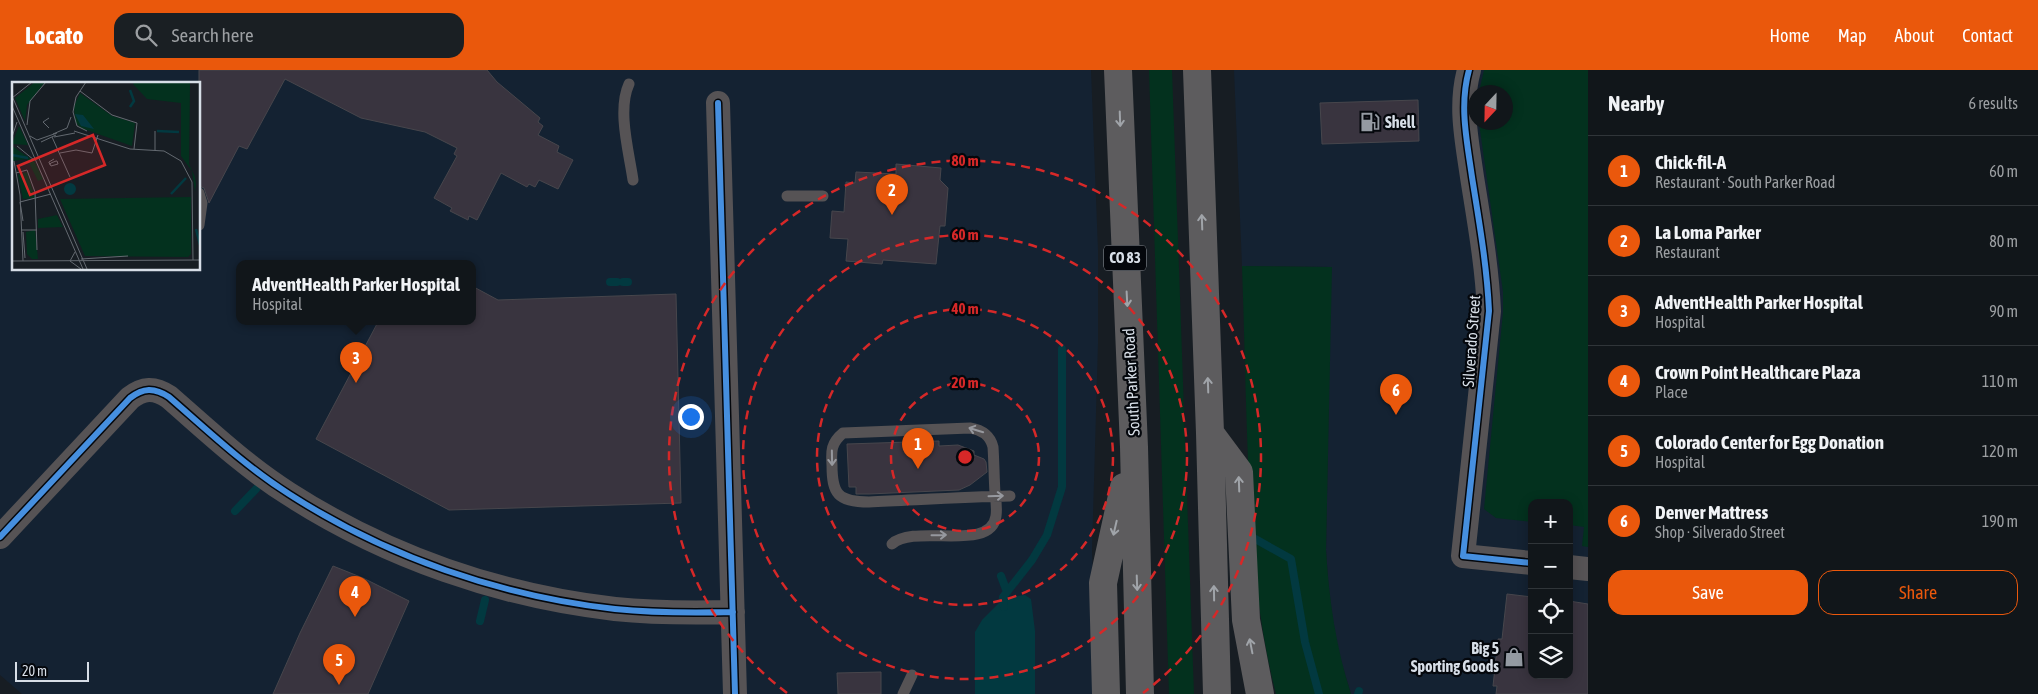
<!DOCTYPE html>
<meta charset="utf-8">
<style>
body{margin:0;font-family:"Asap Condensed",sans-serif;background:#1a1f23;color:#f1f3f6}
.controls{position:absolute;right:15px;bottom:15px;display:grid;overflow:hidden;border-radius:10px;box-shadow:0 2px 12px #0003}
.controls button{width:45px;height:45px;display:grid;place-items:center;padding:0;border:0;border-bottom:1px solid #303539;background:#11161a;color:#f1f3f6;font:25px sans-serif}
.compass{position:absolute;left:1468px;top:15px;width:45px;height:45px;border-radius:50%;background:#11161a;box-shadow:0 2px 12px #0003;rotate:202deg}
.scale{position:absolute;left:15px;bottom:12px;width:74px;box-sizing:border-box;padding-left:5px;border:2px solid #d7dee7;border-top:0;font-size:14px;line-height:18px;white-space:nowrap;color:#d7dee7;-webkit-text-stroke:4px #04070c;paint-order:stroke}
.you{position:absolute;left:690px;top:346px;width:18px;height:18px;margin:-12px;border:4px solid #fff;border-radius:50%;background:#1a73e8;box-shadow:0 0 0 8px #1a73e833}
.badge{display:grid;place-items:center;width:32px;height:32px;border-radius:50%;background:#ea580c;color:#fff;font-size:16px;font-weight:700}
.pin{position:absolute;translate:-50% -41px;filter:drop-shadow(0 1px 2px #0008)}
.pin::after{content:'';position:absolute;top:26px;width:18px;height:15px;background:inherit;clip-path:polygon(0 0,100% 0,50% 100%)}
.popup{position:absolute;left:236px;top:190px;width:240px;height:65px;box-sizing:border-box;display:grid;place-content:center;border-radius:10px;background:#11161a;filter:drop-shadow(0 1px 4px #0005);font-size:16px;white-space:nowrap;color:#9c9fa2}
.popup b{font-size:19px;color:#f1f3f6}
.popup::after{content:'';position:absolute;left:50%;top:100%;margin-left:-10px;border:10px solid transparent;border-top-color:#11161a}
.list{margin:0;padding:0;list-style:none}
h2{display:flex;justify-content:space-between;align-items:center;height:65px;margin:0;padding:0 20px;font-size:21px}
h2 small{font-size:16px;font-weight:400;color:#9c9fa2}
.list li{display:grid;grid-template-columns:32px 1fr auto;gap:15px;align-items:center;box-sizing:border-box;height:70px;padding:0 20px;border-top:1px solid #303539}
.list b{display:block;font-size:19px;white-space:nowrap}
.list p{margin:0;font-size:16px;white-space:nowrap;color:#9c9fa2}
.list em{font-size:16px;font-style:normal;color:#9c9fa2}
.actions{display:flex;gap:10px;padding:15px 20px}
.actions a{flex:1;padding:11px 0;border:1px solid #ea580c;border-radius:15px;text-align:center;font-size:18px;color:#ea580c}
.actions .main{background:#ea580c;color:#fff}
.icon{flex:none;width:28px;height:28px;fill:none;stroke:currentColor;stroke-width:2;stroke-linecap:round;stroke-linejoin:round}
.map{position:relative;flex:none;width:1588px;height:624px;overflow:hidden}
header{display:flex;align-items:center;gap:30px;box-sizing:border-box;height:70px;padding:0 25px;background:#ea580c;color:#fff}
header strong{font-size:24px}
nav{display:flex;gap:28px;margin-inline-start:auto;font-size:18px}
.search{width:350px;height:45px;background:#1a1f23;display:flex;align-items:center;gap:12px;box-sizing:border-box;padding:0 18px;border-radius:15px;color:#9c9fa2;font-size:19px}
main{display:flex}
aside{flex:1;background:#11161a}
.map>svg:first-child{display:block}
.built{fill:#142232;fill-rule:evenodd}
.green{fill:#03311e}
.water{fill:#023940}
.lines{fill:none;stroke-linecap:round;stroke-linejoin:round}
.stream{stroke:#023940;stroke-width:8}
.building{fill:#39343f;stroke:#47464c}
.lane{stroke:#565355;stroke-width:11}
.street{stroke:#565355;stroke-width:24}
.highway{stroke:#5d5c5e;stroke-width:28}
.cycleway-casing{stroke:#04070c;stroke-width:9}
.cycleway{stroke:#468fdf;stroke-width:6}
.oneway{stroke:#a0a4a9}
.oneway2{stroke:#96989e}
.ring{fill:none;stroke:#d62828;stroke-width:2.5;stroke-dasharray:9 6}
.labels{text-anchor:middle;stroke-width:4.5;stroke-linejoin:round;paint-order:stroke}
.shield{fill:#04070c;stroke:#989ea5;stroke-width:1}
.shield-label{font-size:15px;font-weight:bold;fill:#d7dee7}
.poi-label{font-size:16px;font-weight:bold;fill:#d7dee7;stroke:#04070c;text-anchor:start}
.street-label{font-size:16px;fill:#d7dee7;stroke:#04070c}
.inset-river{fill:none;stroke:#023940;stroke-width:2.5}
.inset-road{fill:none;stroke:#646a71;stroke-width:1}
.view{fill:#d62828;fill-opacity:0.15;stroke:#d62828;stroke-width:2.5}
.inset-edge{fill:none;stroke:#d7dee7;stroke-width:2.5}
.centre{fill:#d62828;stroke:#04070c;stroke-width:2.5}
.ring-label{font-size:15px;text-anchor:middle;font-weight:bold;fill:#d62828;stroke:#04070c;stroke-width:4.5;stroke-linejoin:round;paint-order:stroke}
</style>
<header>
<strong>Locato</strong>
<div class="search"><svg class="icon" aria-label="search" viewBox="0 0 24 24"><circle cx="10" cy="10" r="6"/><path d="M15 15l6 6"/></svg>Search here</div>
<nav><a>Home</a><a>Map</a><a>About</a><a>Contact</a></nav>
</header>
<main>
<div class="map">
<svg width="1588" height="624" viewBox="0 0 1588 624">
<rect width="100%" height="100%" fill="#171d23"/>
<!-- built -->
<path class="built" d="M0,0H1091L1098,180V274L1092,480L1097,624H22L0,605ZM14,14H199V199H14ZM240,194H472V252H240Z
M1234,0H1588V624H1351L1340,588L1334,561L1328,510L1326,480L1331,197L1242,196ZM1476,22H1506V52H1476ZM1532,433H1569V605H1532Z"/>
<!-- green -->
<path class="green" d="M1149,0H1172L1194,624H1169Z
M1484,0H1588V477L1582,476L1584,457L1569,455V433H1532V452L1496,448L1484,439L1503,242V222L1479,53L1506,52V22H1479Z
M1242,196L1332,197L1326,480C1329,530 1336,577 1351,624H1276C1254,538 1250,451 1247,363C1245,307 1244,252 1242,196Z"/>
<!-- water -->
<path class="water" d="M1025,525L1031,529L1035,561V624H975V562L982,550L1004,528Z"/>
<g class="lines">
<!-- stream -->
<path class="stream" d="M610,212H617
M623,212H628
M235,441L256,419
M1250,466L1291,489L1305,572L1319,624
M1001,506L1007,522
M1004,537L1003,527L1032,490L1047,465L1062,417V279
M480,551L485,530
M1358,624L1359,621"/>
</g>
<!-- building -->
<path class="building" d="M199,0H487L497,12L540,48L538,52L543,56L538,65L559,76L557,82L573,90L558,119L539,110L535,117L529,114L527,117L501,103L477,150L469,146L468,150L450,141L452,138L434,128L457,86L454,84L457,78L425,62L361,48L285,9L247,79L239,76L209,133L204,118L199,116Z
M1418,30L1419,71L1322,74L1320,33Z
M896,94L941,98L940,110L948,118L945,156H940L936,194L883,190L882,194L846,191L848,169L830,168L832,141L844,142L846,112L855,113L856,102L896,104Z
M472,216L498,230L676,224L681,433L449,440L316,369L378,252H472Z
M939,371V376L958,375L974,381V385L984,389L986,392L987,402L970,415L959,420L869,424H856V417H849L847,374Z
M333,496L363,508L409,531L368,624H273L300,563Z
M1507,524L1532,527V605H1569V531L1588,534V624H1496L1497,616H1493L1498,569H1502Z
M881,602V624H838L837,603Z"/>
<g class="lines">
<!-- lane -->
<path class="lane" d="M629,14C617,40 629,82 633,110
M199,123L202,133L199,155
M787,126H823
M892,474C915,453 991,483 996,446C997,439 996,430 995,423C994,407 994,392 993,377C990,365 982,360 970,358L843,363C831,373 831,381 832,395C832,424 838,432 869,432C916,430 963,427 1010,426
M903,624L912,605"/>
<!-- street -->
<path class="street" d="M1469,0C1459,36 1467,71 1472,107C1479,151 1487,196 1489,241L1463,486L1532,493
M718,33L735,624
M0,467L130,328C143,318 154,317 169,327C208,361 245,396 289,424C387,487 500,526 615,539C654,543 694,543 733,542
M1569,497L1588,499"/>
<!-- highway -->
<path class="highway" d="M1118,0L1134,377L1140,624
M1197,0L1210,363L1217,624
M1210,363L1239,402L1246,550L1260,624
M1106,624L1103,513L1124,417"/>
<defs>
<path id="cycleway" d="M1469,0C1459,36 1467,71 1472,107C1479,151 1487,196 1489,241L1463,486L1532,493
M718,33L735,624
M0,467L130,328C143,318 154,317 169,327C208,361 245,396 289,424C387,487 500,526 615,539C654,543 694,543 733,542"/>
</defs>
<!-- cycleway casing -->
<use href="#cycleway" class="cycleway-casing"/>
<!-- cycleway -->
<use href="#cycleway" class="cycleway"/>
</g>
<!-- one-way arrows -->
<defs><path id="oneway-shaft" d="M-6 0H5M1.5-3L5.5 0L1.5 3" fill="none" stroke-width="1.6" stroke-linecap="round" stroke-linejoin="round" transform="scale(1.25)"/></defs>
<g class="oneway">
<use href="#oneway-shaft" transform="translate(1120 49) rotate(88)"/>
<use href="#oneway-shaft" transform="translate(1202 152) rotate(-92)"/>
<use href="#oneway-shaft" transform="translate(1127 229) rotate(87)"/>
<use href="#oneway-shaft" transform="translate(1208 315) rotate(-92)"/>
<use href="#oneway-shaft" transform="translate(1239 414) rotate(-92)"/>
<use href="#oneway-shaft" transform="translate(1115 458) rotate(103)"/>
<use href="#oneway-shaft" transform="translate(1137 513) rotate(88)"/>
<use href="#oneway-shaft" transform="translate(1214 523) rotate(-91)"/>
<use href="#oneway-shaft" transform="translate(1251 576) rotate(-101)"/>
</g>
<g class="oneway2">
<use href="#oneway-shaft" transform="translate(976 360) rotate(-163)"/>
<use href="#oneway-shaft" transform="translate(832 388) rotate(89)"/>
<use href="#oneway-shaft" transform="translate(996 426) rotate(-2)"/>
<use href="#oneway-shaft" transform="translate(939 465) rotate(-1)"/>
</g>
<!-- distance rings -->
<g class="ring">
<circle cx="965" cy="387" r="74"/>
<circle cx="965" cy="387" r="148"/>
<circle cx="965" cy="387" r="222"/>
<path d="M787 623A296 296 0 1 1 1143 623"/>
</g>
<!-- icons -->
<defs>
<symbol id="fuel-bare" viewBox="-9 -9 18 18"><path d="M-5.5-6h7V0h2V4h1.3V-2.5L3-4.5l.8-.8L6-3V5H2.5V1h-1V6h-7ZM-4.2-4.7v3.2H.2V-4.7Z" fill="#949aa2" stroke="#04070c" stroke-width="2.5" paint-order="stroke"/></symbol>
<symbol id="shop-bare" viewBox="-9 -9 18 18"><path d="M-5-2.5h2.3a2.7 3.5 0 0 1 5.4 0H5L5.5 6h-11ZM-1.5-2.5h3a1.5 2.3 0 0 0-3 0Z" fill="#949aa2" stroke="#04070c" stroke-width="2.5" paint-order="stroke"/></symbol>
</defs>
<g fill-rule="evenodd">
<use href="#fuel-bare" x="1356" y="38" width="28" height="28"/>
<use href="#shop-bare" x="1500" y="573" width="28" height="28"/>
</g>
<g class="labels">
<!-- shield labels -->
<rect class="shield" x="1104" y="175.5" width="42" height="25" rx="4"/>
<g class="shield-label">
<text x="1125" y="193">CO 83</text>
</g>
<!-- poi labels -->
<g class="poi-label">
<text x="1385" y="58">Shell</text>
<text x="1499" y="584" text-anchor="end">Big 5<tspan x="1499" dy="18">Sporting Goods</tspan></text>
</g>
<!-- street labels -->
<g class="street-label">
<text transform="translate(1471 271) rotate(-86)" y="6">Silverado Street</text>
<text transform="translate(1131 312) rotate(-93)" y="6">South Parker Road</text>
</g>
</g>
<!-- overview -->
<g transform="translate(12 12)">
<rect width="188" height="188" fill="#171d23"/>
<path d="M23,0H33L15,23L13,39L3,16ZM123,0H178L177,82L183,95L184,103L183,110L180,89L169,74V21L135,17L121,2ZM68,11L100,34L123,41L120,64L69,46L63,40L62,24ZM7,44L16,63L0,62ZM0,64L22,79L31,97L26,99L15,77L1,79ZM15,90L23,116L11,117L6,93ZM179,115V172L176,175L73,174L48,117ZM45,133L51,145L26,146V137ZM23,148L26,177H20L15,172L14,150Z" fill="#03311e"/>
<path d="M63,32L71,33L82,47L69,44ZM52 107a6 6 0 1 1 12 0a6 6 0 1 1-12 0Z" fill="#023940"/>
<path class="inset-river" d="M118,25L122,19L118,8M145,49L167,50M0,73L16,76M159,112L174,96M184,147L188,163"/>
<path class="inset-road" d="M74,0L64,15L61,30L65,44L75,49M68,9L100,33L125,41L122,67M0,14L75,187M0,16L20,0M0,24L71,187M15,43L18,19L34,0M37,46L31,40L37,36M62,49L118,67L152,69L169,79L180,100L181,178M143,49V68M41,52L55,46L59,35M18,54L25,58L45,51M0,55L5,40M40,55L58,95M42,55L63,51M29,60L44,53M5,64L22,78M48,71L64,68L80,71L86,53M2,79L8,113L11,179M37,82H38L39,81L44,79H45L46,82L39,84L38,82L37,81V80L42,77M4,91L15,88L23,110L25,168M8,120L11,139M8,120L39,112M9,148H25M11,150L13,176M63,170L58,179L69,187M69,177L116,174M0,179L188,178"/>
<path class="view" d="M81,53L93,83L18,113L6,84Z"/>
<rect width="188" height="188" class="inset-edge"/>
</g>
<circle cx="965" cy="387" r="8" class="centre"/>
<g class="ring-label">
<text x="965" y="96">80 m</text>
<text x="965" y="170">60 m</text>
<text x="965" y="244">40 m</text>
<text x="965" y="318">20 m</text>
</g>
</svg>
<div class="controls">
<button>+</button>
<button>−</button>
<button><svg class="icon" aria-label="locate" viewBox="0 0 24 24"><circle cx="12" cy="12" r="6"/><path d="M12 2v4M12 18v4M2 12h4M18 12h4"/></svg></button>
<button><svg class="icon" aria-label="layers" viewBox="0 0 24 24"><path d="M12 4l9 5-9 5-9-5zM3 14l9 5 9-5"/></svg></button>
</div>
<svg class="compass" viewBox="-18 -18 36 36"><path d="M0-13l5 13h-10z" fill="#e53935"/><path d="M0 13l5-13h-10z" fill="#9c9fa2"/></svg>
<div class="scale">20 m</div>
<div class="you"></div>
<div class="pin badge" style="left:918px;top:399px">1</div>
<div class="pin badge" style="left:892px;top:145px">2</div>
<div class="pin badge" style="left:356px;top:313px">3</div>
<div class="popup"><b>AdventHealth Parker Hospital</b>Hospital</div>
<div class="pin badge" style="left:355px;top:547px">4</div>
<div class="pin badge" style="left:339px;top:615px">5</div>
<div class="pin badge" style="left:1396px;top:345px">6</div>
</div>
<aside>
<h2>Nearby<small>6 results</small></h2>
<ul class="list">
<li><span class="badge">1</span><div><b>Chick-fil-A</b><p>Restaurant · South Parker Road</p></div><em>60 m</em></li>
<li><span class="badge">2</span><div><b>La Loma Parker</b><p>Restaurant</p></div><em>80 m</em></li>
<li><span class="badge">3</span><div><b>AdventHealth Parker Hospital</b><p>Hospital</p></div><em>90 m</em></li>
<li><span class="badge">4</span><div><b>Crown Point Healthcare Plaza</b><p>Place</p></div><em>110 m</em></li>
<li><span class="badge">5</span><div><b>Colorado Center for Egg Donation</b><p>Hospital</p></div><em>120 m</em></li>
<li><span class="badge">6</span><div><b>Denver Mattress</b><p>Shop · Silverado Street</p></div><em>190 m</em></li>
</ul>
<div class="actions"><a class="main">Save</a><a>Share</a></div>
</aside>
</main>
